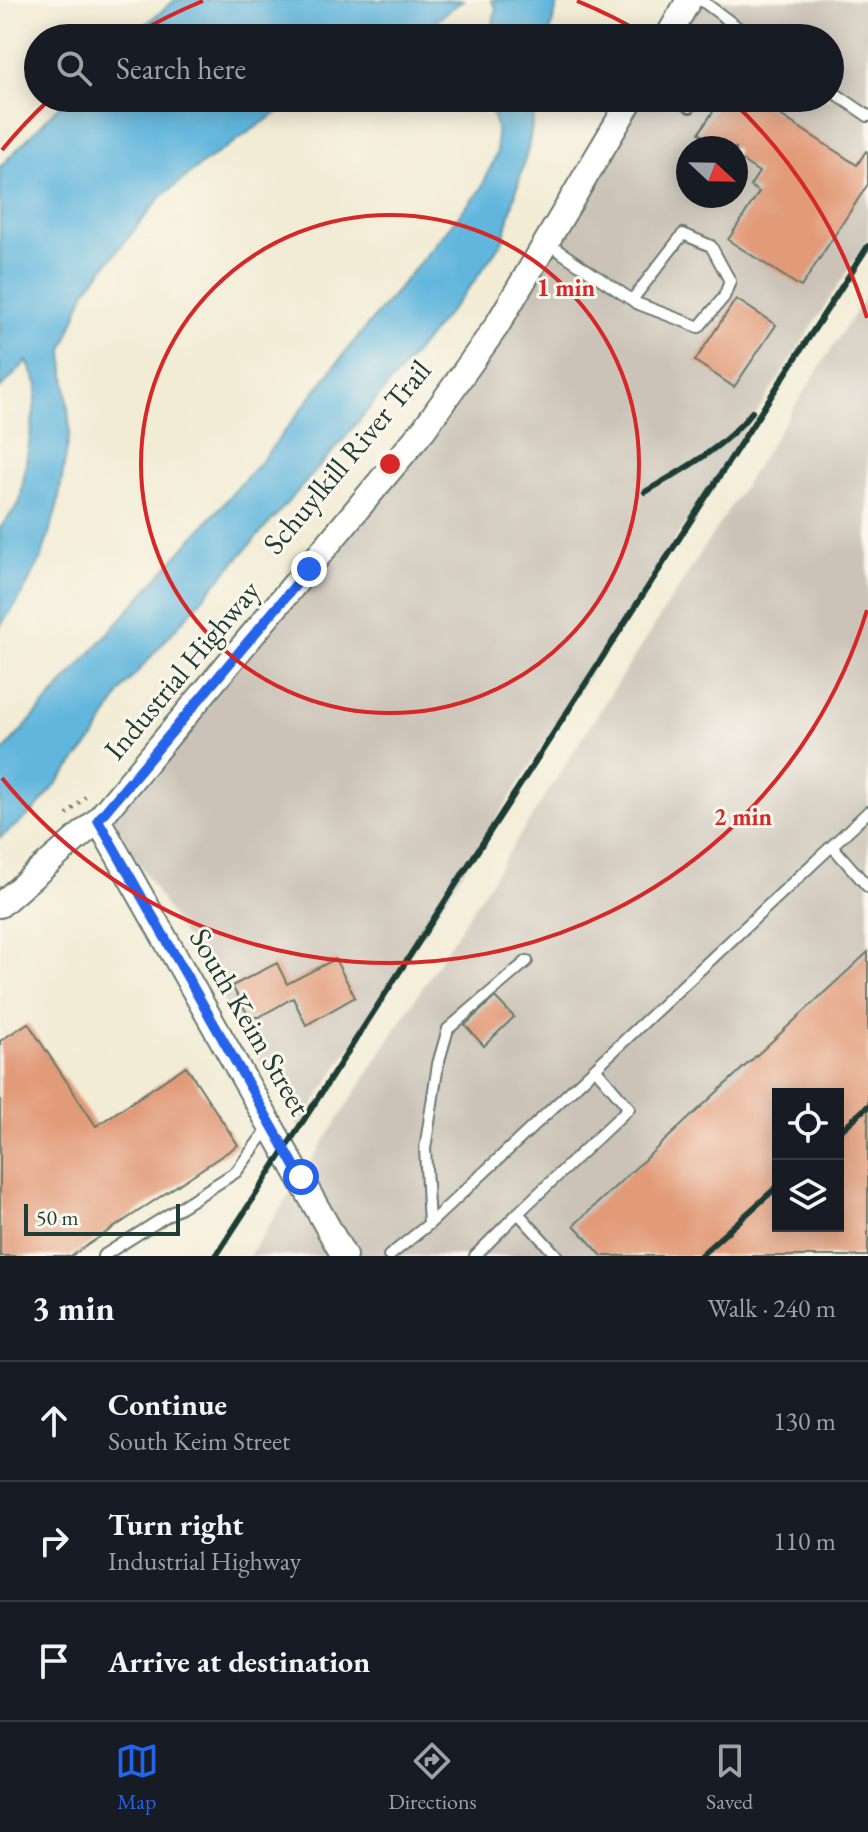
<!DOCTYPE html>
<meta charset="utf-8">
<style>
body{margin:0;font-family:"EB Garamond",serif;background:#242831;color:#f1f3f6}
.controls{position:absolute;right:24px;bottom:24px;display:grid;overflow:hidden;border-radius:0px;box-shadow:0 4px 20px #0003}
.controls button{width:72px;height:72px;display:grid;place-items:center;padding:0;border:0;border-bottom:2px solid #363941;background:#171b24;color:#f1f3f6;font:40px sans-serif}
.compass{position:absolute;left:676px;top:136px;width:72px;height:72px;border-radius:50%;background:#171b24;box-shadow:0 4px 20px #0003;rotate:112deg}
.scale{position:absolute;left:24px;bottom:20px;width:156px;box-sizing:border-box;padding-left:8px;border:4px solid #1f3d34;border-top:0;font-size:22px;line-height:28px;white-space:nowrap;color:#1f3d34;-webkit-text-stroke:6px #fbf7ec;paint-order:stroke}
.stop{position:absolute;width:24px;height:24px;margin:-18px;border:6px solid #2563eb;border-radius:50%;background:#fff}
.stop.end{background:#2563eb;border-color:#fff;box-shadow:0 2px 8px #0008}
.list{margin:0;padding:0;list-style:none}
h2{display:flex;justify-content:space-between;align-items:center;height:104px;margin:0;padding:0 32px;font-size:34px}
h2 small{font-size:26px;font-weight:400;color:#9ea1a6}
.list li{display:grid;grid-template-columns:52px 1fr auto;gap:24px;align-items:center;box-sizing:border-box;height:120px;padding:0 32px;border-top:2px solid #363941}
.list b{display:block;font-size:30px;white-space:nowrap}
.list p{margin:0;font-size:26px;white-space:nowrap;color:#9ea1a6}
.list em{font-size:26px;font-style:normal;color:#9ea1a6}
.icon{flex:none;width:44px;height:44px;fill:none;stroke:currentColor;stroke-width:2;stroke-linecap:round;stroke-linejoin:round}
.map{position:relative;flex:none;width:868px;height:1256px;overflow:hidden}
.search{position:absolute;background:#171b24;box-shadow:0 4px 20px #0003;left:24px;right:24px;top:24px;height:88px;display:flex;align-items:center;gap:20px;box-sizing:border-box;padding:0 28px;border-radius:44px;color:#9ea1a6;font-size:30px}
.sheet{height:464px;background:#171b24}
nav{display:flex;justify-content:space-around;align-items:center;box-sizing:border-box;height:112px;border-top:2px solid #363941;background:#171b24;font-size:22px;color:#9ea1a6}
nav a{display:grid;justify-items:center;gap:4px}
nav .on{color:#2563eb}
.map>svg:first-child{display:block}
.industrial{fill:#cbc3b8;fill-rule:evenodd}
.water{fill:#60b6dd;stroke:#407a88;stroke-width:2}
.building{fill:#e29b79;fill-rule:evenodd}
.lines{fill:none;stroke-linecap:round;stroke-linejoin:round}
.service-casing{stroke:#697a6c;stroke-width:14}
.tertiary-casing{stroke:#697a6c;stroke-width:28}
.path{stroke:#697a6c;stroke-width:4;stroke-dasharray:2 6;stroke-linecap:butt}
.service{stroke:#fff;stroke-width:10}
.tertiary{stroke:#fff;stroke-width:24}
.rail{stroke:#1f3d34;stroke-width:6}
.route{stroke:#2563eb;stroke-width:10}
.ring{fill:none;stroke:#d62828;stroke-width:4}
.labels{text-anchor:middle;stroke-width:6;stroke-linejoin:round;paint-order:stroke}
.street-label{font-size:30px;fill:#1f3d34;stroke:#fbf7ec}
.centre{fill:#d62828;stroke:#fbf7ec;stroke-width:4}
.ring-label{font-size:24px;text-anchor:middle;font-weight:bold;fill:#d62828;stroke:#fbf7ec;stroke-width:6;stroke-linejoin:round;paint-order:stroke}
</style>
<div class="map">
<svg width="868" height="1256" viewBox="0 0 868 1256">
<rect width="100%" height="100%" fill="#fbf7ec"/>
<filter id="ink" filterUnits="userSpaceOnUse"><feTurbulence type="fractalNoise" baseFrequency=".0125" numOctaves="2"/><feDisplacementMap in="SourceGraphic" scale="16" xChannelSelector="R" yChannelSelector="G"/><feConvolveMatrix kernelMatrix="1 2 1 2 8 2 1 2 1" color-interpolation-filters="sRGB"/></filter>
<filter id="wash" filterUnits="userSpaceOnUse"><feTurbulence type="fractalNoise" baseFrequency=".006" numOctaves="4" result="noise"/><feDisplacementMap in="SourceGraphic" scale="32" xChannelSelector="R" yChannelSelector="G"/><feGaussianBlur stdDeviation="1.8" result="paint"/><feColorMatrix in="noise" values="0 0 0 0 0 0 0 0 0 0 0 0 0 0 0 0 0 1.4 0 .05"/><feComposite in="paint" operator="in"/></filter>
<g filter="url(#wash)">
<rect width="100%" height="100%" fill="#f2ecd5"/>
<!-- industrial -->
<path class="industrial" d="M703,0H868V239L299,1127L107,810L481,350L641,98H830V38H679ZM688,148H736V196H688Z
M868,292V1256H249L301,1177ZM778,1094H838V1226H778Z"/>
<!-- water -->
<path class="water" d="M175,0H463L433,23L404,38H129Z
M491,0H559L548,38H490L496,8Z
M67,98H299L205,162L161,197L86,290L63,350L70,431L57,508L41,559L17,603L0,626V528L20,502L38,385L27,361L0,389V167Z
M488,98H537L528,148L503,240L474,282L342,441L124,687L93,740L34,811L0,838V755L263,459L347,350L481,189L497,153L496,126Z"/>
<g id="blocks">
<!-- building -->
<path class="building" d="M722,98H754L857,165L866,151L868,153V184L801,287L728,240L759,192L750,186L759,172L736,157V148H722L699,133Z
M736,299L776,325L734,387L695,361Z
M868,952V1256H602L574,1225ZM778,1094H838V1226H778Z
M335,959L355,997L306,1025L293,998L259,1017H249L232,986L277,963L287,984Z
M495,997L514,1017L484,1046L465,1025Z
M28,1023L96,1126L186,1066L238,1145L71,1256H0V1041Z"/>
</g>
</g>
<g filter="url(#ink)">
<use href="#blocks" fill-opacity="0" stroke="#697a6c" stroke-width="2"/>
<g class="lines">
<defs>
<path id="service" d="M701,0L740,29L734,38
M740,29L752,38
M830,90L868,116
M675,98L690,107L696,98
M547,243L632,300L636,303L699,327L724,297L730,281L711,246L683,234L632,300
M832,846L868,887
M518,1213L629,1108L595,1068
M429,1224L868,812
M103,1256L236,1172L270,1126
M389,1256L429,1224L425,1149L438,1064L448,1029L527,961
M475,1256L518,1213L557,1256"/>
<path id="tertiary" d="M667,38L689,0
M98,820L344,1256
M0,905L98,820L424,429L496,327L632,98"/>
</defs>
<!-- service casing -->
<use href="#service" class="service-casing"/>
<!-- tertiary casing -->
<use href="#tertiary" class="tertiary-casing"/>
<!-- path -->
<path class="path" d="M67,815L89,793"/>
<!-- service -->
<use href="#service" class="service"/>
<!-- tertiary -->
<use href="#tertiary" class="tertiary"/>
<!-- rail -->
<path class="rail" d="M645,492C683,470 725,447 752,412
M838,1133L868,1106
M216,1256L868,246
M700,1256L778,1186"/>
</g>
</g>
<g class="lines" filter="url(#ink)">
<!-- route -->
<path class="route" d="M301,1177L98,820L309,569"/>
</g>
<!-- distance rings -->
<g class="ring">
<circle cx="390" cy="464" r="249"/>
<path d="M867 610A499 499 0 0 1 2 778M2 150A499 499 0 0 1 50 99M133 36A499 499 0 0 1 203 1M577 1A499 499 0 0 1 647 36M730 99A499 499 0 0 1 867 318"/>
</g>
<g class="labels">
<!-- street labels -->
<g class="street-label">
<text transform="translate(347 457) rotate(-50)" y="10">Schuylkill River Trail</text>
<text transform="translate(182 670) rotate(-50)" y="10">Industrial Highway</text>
<text transform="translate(250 1022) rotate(60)" y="10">South Keim Street</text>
</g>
</g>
<circle cx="390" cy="464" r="12" class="centre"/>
<g class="ring-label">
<text x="566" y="296">1 min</text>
<text x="743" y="825">2 min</text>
</g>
</svg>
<div class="controls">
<button><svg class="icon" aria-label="locate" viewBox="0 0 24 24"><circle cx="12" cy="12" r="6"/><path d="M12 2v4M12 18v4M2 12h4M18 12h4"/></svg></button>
<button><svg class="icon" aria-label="layers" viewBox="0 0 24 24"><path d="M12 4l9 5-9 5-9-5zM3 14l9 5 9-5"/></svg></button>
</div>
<svg class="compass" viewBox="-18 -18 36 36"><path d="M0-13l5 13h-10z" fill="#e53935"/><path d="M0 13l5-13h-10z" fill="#9ea1a6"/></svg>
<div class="scale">50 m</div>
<div class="stop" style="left:301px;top:1177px"></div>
<div class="stop end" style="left:309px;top:569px"></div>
<div class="search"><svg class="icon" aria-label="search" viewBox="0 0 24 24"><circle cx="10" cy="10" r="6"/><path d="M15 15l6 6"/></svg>Search here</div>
</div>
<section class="sheet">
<h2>3 min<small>Walk · 240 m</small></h2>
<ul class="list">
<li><svg class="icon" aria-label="ahead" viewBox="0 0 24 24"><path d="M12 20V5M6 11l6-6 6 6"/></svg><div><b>Continue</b><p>South Keim Street</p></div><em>130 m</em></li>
<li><svg class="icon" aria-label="right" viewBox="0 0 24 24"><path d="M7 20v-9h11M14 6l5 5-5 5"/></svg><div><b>Turn right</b><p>Industrial Highway</p></div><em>110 m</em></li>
<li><svg class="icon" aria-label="arrive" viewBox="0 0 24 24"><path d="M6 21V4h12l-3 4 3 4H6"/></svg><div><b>Arrive at destination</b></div></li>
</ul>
</section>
<nav>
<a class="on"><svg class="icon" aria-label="map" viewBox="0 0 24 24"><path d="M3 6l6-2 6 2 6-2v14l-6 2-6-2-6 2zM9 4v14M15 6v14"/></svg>Map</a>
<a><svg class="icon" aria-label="directions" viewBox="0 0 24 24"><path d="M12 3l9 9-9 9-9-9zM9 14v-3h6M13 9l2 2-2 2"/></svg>Directions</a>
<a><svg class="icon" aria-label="saved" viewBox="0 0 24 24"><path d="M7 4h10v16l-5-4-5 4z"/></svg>Saved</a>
</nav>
